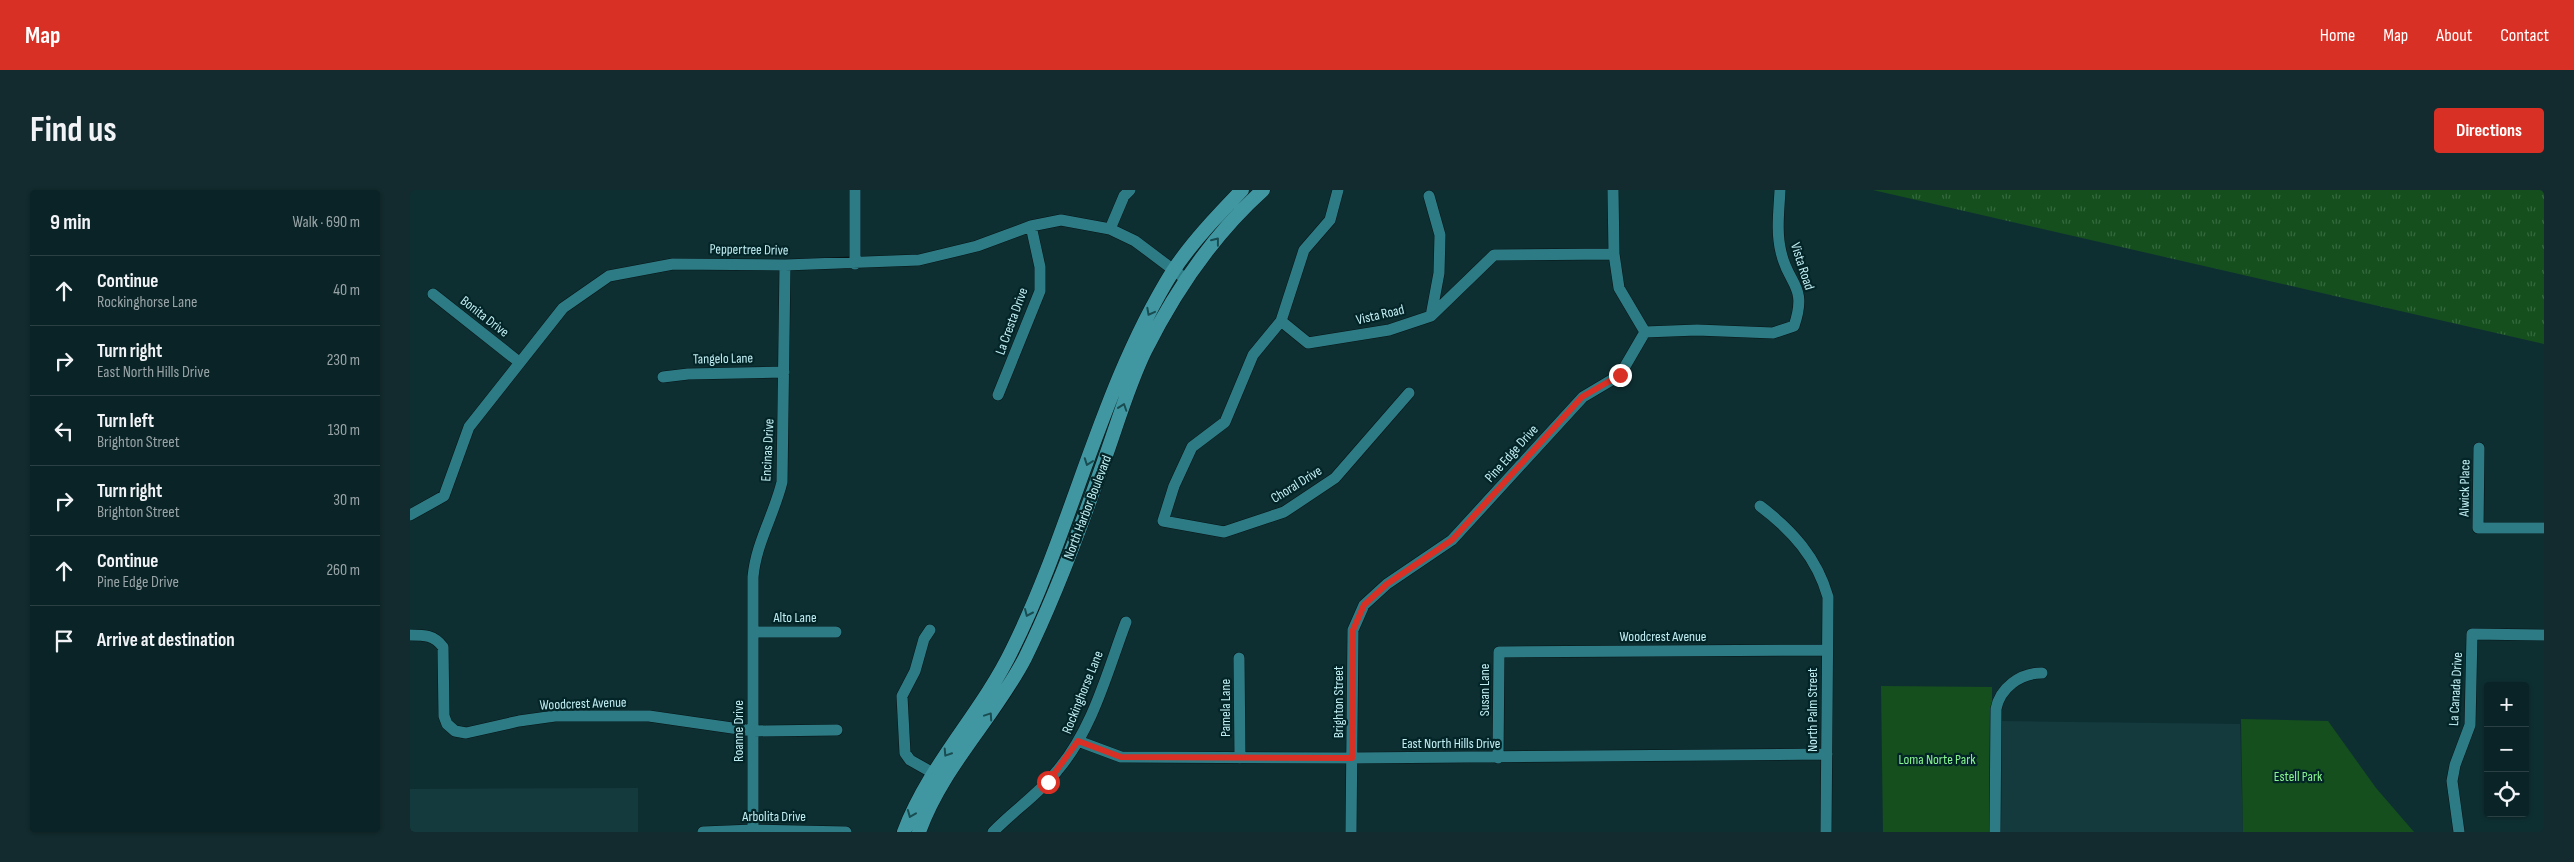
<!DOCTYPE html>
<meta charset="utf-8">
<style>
body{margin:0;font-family:"Sofia Sans Condensed",sans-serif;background:#132b2e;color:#f1f3f6}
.controls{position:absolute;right:15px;bottom:15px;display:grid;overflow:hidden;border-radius:5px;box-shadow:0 1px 4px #0004}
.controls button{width:45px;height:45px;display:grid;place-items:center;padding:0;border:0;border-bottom:1px solid #2a4043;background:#0a2326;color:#f1f3f6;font:25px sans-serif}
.stop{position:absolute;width:15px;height:15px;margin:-11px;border:4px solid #d93025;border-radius:50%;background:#fff}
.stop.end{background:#d93025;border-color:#fff;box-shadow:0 1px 5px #0008}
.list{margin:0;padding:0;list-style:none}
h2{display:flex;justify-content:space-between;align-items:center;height:65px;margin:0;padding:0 20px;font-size:21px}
h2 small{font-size:16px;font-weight:400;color:#99a4a7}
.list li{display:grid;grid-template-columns:32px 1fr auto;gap:15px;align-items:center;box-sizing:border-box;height:70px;padding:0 20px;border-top:1px solid #2a4043}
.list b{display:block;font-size:19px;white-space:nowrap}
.list p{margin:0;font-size:16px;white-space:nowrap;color:#99a4a7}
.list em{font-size:16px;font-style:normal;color:#99a4a7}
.icon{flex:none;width:28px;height:28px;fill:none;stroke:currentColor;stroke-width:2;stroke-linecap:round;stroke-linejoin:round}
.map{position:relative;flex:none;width:2134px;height:642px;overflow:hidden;border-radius:5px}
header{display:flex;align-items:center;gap:30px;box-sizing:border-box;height:70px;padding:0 25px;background:#d93025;color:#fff}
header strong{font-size:24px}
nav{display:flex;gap:28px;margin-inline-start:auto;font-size:18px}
.intro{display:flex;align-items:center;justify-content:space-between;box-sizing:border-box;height:120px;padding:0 30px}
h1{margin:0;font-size:35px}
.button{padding:12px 22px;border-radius:5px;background:#d93025;color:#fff;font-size:18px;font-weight:700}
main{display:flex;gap:30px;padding:0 30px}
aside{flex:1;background:#0a2326;border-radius:5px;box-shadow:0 1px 4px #0004}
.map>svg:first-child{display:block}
.built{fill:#143a3e}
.grass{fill:url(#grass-tufts)}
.green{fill:#154f1d}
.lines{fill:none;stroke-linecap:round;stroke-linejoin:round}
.minor-casing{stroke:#071416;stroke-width:12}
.major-casing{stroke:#071416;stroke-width:15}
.minor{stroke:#2d7b84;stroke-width:11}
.major{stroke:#4097a1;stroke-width:14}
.oneway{stroke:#194d52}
.route{stroke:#d93025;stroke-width:6}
.labels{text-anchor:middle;stroke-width:4.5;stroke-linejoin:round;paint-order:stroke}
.street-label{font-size:14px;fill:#c0eef3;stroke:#042528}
.park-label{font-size:14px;fill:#88f690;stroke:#042528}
</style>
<header>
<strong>Map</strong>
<nav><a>Home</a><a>Map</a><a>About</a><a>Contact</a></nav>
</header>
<div class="intro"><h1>Find us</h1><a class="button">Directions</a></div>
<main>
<aside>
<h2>9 min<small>Walk · 690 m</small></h2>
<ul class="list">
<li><svg class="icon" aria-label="ahead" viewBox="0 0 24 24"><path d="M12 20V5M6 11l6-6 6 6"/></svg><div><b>Continue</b><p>Rockinghorse Lane</p></div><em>40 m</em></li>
<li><svg class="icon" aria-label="right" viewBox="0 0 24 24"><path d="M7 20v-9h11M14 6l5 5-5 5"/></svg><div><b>Turn right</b><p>East North Hills Drive</p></div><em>230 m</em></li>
<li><svg class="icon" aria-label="left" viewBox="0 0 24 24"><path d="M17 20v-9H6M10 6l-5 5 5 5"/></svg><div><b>Turn left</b><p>Brighton Street</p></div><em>130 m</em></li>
<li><svg class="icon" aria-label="right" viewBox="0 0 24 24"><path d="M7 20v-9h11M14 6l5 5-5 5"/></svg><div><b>Turn right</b><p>Brighton Street</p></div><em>30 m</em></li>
<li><svg class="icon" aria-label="ahead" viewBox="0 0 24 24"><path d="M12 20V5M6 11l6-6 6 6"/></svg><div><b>Continue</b><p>Pine Edge Drive</p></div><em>260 m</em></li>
<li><svg class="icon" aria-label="arrive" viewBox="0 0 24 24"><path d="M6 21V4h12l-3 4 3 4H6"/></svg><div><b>Arrive at destination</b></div></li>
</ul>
</aside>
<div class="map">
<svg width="2134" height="642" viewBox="0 0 2134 642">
<defs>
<pattern id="grass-tufts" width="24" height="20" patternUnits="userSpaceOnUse" patternTransform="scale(1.25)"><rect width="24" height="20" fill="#154f1d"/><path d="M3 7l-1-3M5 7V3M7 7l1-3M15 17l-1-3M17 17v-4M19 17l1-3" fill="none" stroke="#35693e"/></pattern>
</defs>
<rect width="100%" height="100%" fill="#0e2f32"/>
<!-- built -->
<path class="built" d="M1591,531L1830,534L1833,642H1591Z
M228,598V642H0V599Z"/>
<!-- grass -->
<path class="grass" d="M1463,0H2134V154Z"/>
<!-- green -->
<path class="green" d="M1471,496L1582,497V642H1473Z
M1831,529L1918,531L1966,598L2004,642H1833Z"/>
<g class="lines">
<defs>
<path id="minor" d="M445,0V74
M928,0L920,30L894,60L871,131L843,165L815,232L782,257L764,296L753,331L814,342L874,322L925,288L999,203
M1203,0L1204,64L1209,98L1235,142
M1019,6L1030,45L1029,83L1021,126
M700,39L714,6L720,0
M23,104L109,172
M871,131L898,153L979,140L1021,126L1084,65L1204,64
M1235,142L1287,140L1363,143L1384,136C1398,95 1378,95 1371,62C1366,42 1369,21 1370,0
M253,187L278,184L374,182
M588,205L630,101V77L621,36
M2069,258L2068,338H2134
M1350,316C1382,340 1407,368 1418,407L1416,642
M0,325L34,306L59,237L153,118L199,86L263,74L375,75L509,70L567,56L621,36L651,30L700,39L725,51L777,90
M520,440L514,449L505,481L492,506L495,563L500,570L523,583
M343,442H426
M0,445C15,445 24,445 33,457L34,526L37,534L45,541L56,543L109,531L145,526H239L343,541L427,540
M829,468L830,568
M668,551L711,567L942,568L1417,564
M1088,568L1089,462L1417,460
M343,640V387C346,353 364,325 372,292L375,75
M293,642L343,640L436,642
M583,642C603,621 629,604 647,581C683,539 697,482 716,432
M941,642L943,440L954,415L977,394L1042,350L1173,207L1210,185L1235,142
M1585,642L1586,519C1590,498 1610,483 1632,483
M2049,642L2042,591L2045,575L2060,535L2062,444L2134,445"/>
<path id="major" d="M494,642C519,575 571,524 602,460C663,337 690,198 763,81C782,52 808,25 832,0
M509,642C532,577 584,528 615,468C646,405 671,337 694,271C707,235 718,196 735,161C764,103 804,44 853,0"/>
</defs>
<!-- minor casing -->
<use href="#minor" class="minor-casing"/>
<!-- major casing -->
<use href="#major" class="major-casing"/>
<!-- minor -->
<use href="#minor" class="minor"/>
<!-- major -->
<use href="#major" class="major"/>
</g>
<!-- one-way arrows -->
<defs><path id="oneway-chevron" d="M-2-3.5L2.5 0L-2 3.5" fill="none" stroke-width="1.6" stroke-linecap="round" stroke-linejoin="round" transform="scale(1.25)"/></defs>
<g class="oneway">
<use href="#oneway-chevron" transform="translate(806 51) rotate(-52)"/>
<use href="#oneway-chevron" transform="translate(740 122) rotate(118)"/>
<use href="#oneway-chevron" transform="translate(713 217) rotate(-71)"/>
<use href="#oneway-chevron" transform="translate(678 272) rotate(110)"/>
<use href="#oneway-chevron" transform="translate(618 423) rotate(114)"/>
<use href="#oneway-chevron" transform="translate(579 526) rotate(-56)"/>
<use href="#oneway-chevron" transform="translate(537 563) rotate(123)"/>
<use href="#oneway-chevron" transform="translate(501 624) rotate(112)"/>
</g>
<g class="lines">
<!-- route -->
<path class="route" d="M638,592L668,551L711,567L942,568L943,440L954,415L977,394L1042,350L1172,207L1210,185"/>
</g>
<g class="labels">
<!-- street labels -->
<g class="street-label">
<text transform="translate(339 59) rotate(1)" y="5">Peppertree Drive</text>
<text transform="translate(1393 76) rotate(72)" y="5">Vista Road</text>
<text transform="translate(970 124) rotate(-13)" y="5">Vista Road</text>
<text transform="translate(75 126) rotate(38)" y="5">Bonita Drive</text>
<text transform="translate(601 131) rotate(-70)" y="5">La Cresta Drive</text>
<text transform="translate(313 168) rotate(-1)" y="5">Tangelo Lane</text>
<text transform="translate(357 260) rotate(-87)" y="5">Encinas Drive</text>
<text transform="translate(1101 263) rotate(-48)" y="5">Pine Edge Drive</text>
<text transform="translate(886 294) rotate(-32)" y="5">Choral Drive</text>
<text transform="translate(2054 298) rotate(-89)" y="5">Alwick Place</text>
<text transform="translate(677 317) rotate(-69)" y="5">North Harbor Boulevard</text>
<text x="385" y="432">Alto Lane</text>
<text x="1253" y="451">Woodcrest Avenue</text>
<text transform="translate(2045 499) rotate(-87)" y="5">La Canada Drive</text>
<text transform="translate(1074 500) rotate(-90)" y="5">Susan Lane</text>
<text transform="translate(672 502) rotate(-68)" y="5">Rockinghorse Lane</text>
<text transform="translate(928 512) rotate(-90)" y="5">Brighton Street</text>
<text transform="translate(173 513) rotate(-2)" y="5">Woodcrest Avenue</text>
<text transform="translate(815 518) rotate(-90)" y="5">Pamela Lane</text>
<text transform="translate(1402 520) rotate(-90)" y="5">North Palm Street</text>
<text transform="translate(328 541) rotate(-90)" y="5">Roanne Drive</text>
<text x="1041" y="558">East North Hills Drive</text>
<text x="364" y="631">Arbolita Drive</text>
</g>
<!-- park labels -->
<g class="park-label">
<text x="1527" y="574">Loma Norte Park</text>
<text x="1888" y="591">Estell Park</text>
</g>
</g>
</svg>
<div class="controls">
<button>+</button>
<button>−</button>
<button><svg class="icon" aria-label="locate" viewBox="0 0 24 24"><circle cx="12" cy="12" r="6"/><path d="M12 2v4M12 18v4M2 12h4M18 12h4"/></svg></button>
</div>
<div class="stop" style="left:638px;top:592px"></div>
<div class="stop end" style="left:1210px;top:185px"></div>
</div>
</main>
